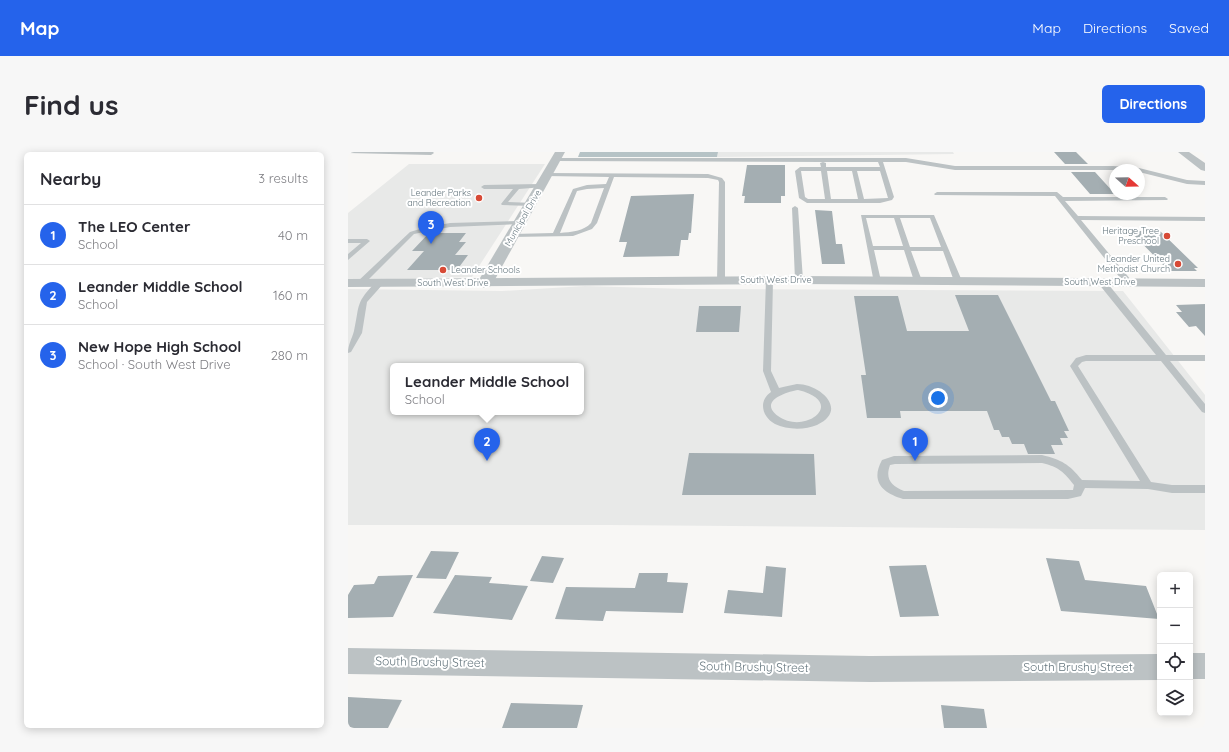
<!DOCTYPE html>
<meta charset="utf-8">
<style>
body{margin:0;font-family:Quicksand,sans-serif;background:#f7f7f7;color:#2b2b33}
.controls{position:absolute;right:12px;bottom:12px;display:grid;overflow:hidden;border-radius:6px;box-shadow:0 2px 10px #0003}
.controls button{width:36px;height:36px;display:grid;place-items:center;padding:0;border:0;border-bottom:1px solid #e1e1e2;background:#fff;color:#2b2b33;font:20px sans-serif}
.compass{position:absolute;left:761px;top:12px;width:36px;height:36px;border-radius:50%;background:#fff;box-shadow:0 2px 10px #0003;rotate:110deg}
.you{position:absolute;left:590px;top:246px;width:14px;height:14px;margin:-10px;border:3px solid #fff;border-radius:50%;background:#1a73e8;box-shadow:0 0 0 6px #1a73e833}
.badge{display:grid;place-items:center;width:26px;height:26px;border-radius:50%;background:#2563eb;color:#fff;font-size:13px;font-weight:700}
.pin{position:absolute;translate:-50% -33px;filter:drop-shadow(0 1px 2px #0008)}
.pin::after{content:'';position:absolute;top:21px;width:14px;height:12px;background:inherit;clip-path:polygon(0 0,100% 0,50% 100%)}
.popup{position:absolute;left:42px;top:211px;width:194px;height:52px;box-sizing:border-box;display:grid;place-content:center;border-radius:6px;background:#fff;filter:drop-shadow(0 1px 3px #0005);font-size:13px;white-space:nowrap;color:#7c7c81}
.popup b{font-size:15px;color:#2b2b33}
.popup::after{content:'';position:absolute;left:50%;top:100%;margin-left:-8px;border:8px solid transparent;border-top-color:#fff}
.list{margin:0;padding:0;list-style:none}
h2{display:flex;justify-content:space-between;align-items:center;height:52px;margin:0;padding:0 16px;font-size:17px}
h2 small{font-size:13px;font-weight:400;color:#7c7c81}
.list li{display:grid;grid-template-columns:26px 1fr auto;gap:12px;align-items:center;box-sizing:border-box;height:60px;padding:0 16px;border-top:1px solid #e1e1e2}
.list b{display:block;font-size:15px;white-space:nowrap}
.list p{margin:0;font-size:13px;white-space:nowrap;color:#7c7c81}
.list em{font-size:13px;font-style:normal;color:#7c7c81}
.icon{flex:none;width:22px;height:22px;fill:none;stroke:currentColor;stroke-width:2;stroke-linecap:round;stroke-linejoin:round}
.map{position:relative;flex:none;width:857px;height:576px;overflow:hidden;border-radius:6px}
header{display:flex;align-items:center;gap:24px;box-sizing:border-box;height:56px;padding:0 20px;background:#2563eb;color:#fff}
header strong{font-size:19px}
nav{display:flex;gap:22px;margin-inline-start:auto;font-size:14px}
.intro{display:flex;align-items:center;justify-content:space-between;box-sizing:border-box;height:96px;padding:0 24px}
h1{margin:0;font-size:28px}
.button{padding:10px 18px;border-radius:6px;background:#2563eb;color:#fff;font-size:14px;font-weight:700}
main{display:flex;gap:24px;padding:0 24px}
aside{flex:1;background:#fff;border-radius:6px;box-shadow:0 2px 10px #0003}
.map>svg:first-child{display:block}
.built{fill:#e8e9e8;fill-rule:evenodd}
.water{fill:#b6c3c6}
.building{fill:#a4aeb2}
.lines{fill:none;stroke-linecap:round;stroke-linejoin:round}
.service{fill:#bcc2c4;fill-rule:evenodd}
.minor{fill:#bcc2c4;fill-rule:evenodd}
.tertiary{fill:#bcc2c4;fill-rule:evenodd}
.poi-dot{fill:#d74a36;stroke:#fff;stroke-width:1.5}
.labels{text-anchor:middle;stroke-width:4;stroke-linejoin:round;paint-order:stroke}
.far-poi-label{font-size:9px;fill:#65767e;stroke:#fff;text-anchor:end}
.far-street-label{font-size:9px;fill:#65767e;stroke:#fff}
.near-street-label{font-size:12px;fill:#65767e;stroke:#fff}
</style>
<header>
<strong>Map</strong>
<nav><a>Map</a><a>Directions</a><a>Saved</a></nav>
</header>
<div class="intro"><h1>Find us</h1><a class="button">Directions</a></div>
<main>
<aside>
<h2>Nearby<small>3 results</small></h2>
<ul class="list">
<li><span class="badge">1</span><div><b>The LEO Center</b><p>School</p></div><em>40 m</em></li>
<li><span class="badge">2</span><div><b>Leander Middle School</b><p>School</p></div><em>160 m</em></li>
<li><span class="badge">3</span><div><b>New Hope High School</b><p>School · South West Drive</p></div><em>280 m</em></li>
</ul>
</aside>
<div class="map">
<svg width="857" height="576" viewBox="0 0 857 576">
<rect width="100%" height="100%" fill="#f8f7f5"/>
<!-- built -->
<path class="built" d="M370,0H605L606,2L369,5Z
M61,12H197L124,125L0,128V61Z
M237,134L339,137L775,139L857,243V378L260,373H0V137L154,139ZM45,214H233V260H45Z"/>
<!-- water -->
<path class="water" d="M232,0H370L369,5H230Z"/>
<!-- building -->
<path class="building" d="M706,0H728L740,12H717Z
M399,13H437V44H433V51H396L397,44H394Z
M723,20H747L767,42H742Z
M346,42L343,81H341L340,88H333L331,104L275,105L279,90H271L283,44Z
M467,58L484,59L488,92H494L497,112H474Z
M782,79H812L850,116H846L849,119H823L819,115H817Z
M81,81H118L111,90H118L107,103H120L109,118H59L76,99H64Z
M607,143H650L703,249H707L721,279H716L720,286H712L715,293H703L707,302H680L676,292H664L661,285H654L651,278H646L639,259H552L553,266H519L513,223H518L506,144H550L559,179H621Z
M857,152V184L848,174L841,175L828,160H834L828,153Z
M351,154H393L391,180H348Z
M341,301L466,302L468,343H334Z
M83,399L111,400L98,427L68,426Z
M194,404L216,406L205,431L182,429Z
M698,406L731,409L737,428L798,434L811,467L713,459Z
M578,413L591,464L552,465L541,414Z
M418,414L438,416L434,465L376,461L380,438L415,441Z
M291,421H320L319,430L340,431L335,461L258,459L255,469L207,467L218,435L287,436Z
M65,423L45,465L0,466V443L6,433L26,432L30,424Z
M107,423L144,425L141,431L180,434L164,468L85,461Z
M0,545L54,548L40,576H0Z
M163,551L235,553L229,576H154Z
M593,553L636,557L639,576H596Z"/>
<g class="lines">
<!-- service -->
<path class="service" d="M0,0H85L86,1L83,3L0,1Z
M208,6H558L607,14H765L791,16L839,28L857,29V33L839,32L791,20V18H607L558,10H535L546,45L544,48L532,51H459L451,46L447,19L452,15H473L472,11L475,10L206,9L205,8ZM475,10H530L532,15H478V11ZM453,19H473L477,47H460L457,45ZM479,19H504L510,47H483ZM509,19H532L540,46L516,47Z
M200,21L360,22L374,26L377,30V129L373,131L369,129L371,30L370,28L360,26L266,25L249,71L244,77L225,84L163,85L162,84L165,82L205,81L225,37L239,33L258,32L261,25L198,24L197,23ZM256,36L243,71C236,79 223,80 212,81L229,39L239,37Z
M194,32L196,33V35L171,37L160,50L186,51V53L184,54L154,53L153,52L165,37H136L133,35L136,33Z
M589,40H709L715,45H817L820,47L819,48L717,49L730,64L857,65V69L733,68L783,128V132H777L707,44L587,43L586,42Z
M447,54L450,56L455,128L451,130L447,128L444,56Z
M513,63H586L614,129L610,131L606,129L595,99H563L574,129L570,131L566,129L556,98H526L533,129L529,131H526ZM518,66H546L555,94H525ZM552,66H582L593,95H562Z
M173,69L176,71L175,72L102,75L66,82L15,133H9L8,131L62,80L75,76L102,71Z
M0,87H19L22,89L0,108V102L13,91H0Z
M418,127H421L425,129L423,219L431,236C436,235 443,233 449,232C472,232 501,258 469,273C457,278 439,278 427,272C414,265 410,249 423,240L415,219ZM450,238C500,250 457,284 430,264C410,249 438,240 450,238Z
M750,127H756L818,203H857V209H822L857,252V261L854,260L813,209H738L734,210L730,214L803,330L824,333H857V341H824L800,337L737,336L733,344L720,347H555C535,341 522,330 534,308L546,304L694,303C714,308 721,312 734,328L792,329L722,214L728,206L738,203H808L750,131ZM694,311C711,315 716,320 726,333L725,338L556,339C543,334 537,327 542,313L547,312Z
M29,129H35L36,131L19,150L14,181L3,200L0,201C0,192 4,187 6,179C12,152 7,151 29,129Z"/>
<!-- minor -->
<path class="minor" d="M830,0H841L857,11V19L853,18Z
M451,124L857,127V135L451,132L0,135V127Z
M0,496L522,504L812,502V528L522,530L0,522Z
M842,501H857V527H842Z"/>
<!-- tertiary -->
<path class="tertiary" d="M207,0H217L145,131L143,134L137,136L131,134L129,131Z"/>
</g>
<!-- markers -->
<g class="poi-dot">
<circle cx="131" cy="46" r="4"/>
<circle cx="819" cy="84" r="4"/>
<circle cx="830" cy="112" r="4"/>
<circle cx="95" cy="118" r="4"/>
</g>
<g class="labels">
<!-- far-poi labels -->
<g class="far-poi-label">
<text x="123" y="44">Leander Parks<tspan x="123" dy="10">and Recreation</tspan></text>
<text x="811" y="82">Heritage Tree<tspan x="811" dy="10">Preschool</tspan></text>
<text x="822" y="110">Leander United<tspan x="822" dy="10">Methodist Church</tspan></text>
<text x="103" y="121" text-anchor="start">Leander Schools</text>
</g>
<!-- far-street labels -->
<g class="far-street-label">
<text transform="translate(175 66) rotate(-60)" y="3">Municipal Drive</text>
<text x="428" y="131">South West Drive</text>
<text x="752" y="133">South West Drive</text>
<text x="105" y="134">South West Drive</text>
</g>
<!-- near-street labels -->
<g class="near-street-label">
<text transform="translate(82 510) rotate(1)" y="4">South Brushy Street</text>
<text transform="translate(406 515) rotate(1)" y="4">South Brushy Street</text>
<text x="730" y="519">South Brushy Street</text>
</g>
</g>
</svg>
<div class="controls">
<button>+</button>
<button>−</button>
<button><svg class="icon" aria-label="locate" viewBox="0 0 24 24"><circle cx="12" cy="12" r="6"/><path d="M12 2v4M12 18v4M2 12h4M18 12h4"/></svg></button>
<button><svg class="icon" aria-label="layers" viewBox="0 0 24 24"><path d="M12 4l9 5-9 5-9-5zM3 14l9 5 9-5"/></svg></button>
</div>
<svg class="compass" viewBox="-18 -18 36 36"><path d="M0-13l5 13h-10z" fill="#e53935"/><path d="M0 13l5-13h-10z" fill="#7c7c81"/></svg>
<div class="you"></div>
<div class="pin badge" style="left:567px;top:309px">1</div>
<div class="pin badge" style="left:139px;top:309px">2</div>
<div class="popup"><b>Leander Middle School</b>School</div>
<div class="pin badge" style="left:83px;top:92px">3</div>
</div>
</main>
